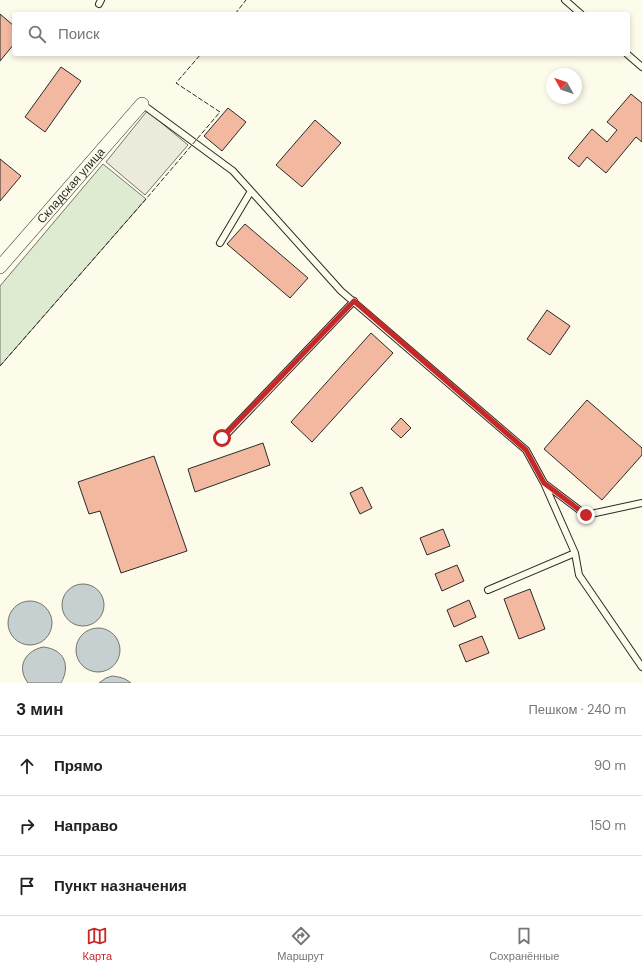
<!DOCTYPE html>
<html lang="ru">
<meta charset="utf-8">
<style>
body{margin:0;font-family:"DM Sans",sans-serif;background:#f6f6f6;color:#222}
.compass{position:absolute;left:546px;top:68px;width:36px;height:36px;border-radius:50%;background:#fff;box-shadow:0 2px 6px #0003;rotate:310deg}
.stop{position:absolute;width:12px;height:12px;margin:-9px;border:3px solid #c62828;border-radius:50%;background:#fff}
.stop.end{background:#c62828;border-color:#fff;box-shadow:0 1px 4px #0008}
.list{margin:0;padding:0;list-style:none}
h2{display:flex;justify-content:space-between;align-items:center;height:52px;margin:0;padding:0 16px;font-size:17px}
h2 small{font-size:13px;font-weight:400;color:#767676}
.list li{display:grid;grid-template-columns:26px 1fr auto;gap:12px;align-items:center;box-sizing:border-box;height:60px;padding:0 16px;border-top:1px solid #e0e0e0}
.list b{display:block;font-size:15px;white-space:nowrap}
.list em{font-size:13px;font-style:normal;color:#767676}
.icon{flex:none;width:22px;height:22px;fill:none;stroke:currentColor;stroke-width:2;stroke-linecap:round;stroke-linejoin:round}
.map{position:relative;flex:none;width:642px;height:683px;overflow:hidden}
.search{position:absolute;background:#fff;box-shadow:0 2px 6px #0003;left:12px;right:12px;top:12px;height:44px;display:flex;align-items:center;gap:10px;box-sizing:border-box;padding:0 14px;border-radius:4px;color:#767676;font-size:15px}
.sheet{height:232px;background:#fff}
nav{display:flex;justify-content:space-around;align-items:center;box-sizing:border-box;height:56px;border-top:1px solid #e0e0e0;background:#fff;font-size:11px;color:#767676}
nav a{display:grid;justify-items:center;gap:2px}
nav .on{color:#c62828}
.map>svg:first-child{display:block}
.green{fill:#deebd1;stroke:#74746e}
.parking{fill:#eceadb;stroke:#74746e}
.water{fill:#c7d0d0;stroke:#74746e}
.building{fill:#f2b8a0;stroke:#2b2b2b}
.lines{fill:none;stroke-linecap:round;stroke-linejoin:round}
.service-casing{stroke:#2b2b2b;stroke-width:8}
.minor-casing{stroke:#2b2b2b;stroke-width:14}
.service{stroke:#fdfbea;stroke-width:6}
.minor{stroke:#fdfbea;stroke-width:13}
.fence{stroke:#2b2b2b;stroke-width:1;stroke-dasharray:5 2;stroke-linecap:butt}
.route{stroke:#c62828;stroke-width:5}
.labels{text-anchor:middle;stroke-width:3;stroke-linejoin:round;paint-order:stroke}
.street-label{font-size:12px;fill:#2b2b2b;stroke:#fdfbea}
</style>
<div class="map">
<svg width="642" height="683" viewBox="0 0 642 683">
<rect width="100%" height="100%" fill="#fdfbea"/>
<!-- green -->
<path class="green" d="M103,164L146,199L0,366V286Z"/>
<!-- parking -->
<path class="parking" d="M147,111L188,145L145,195L106,162Z"/>
<!-- water -->
<path class="water" d="M62 605a21 21 0 1 1 42 0a21 21 0 1 1-42 0Z
M8 623a22 22 0 1 1 44 0a22 22 0 1 1-44 0Z
M76 650a22 22 0 1 1 44 0a22 22 0 1 1-44 0Z
M43,647C64,649 71,665 61,683H28C16,667 25,651 43,647Z
M112,676C120,677 125,678 131,683H99L106,678Z"/>
<!-- building -->
<path class="building" d="M0,14L14,26V44L0,61Z
M61,67L81,81L45,132L25,117Z
M631,94L642,103V142L636,137L606,173L587,157L579,167L568,158L592,129L607,142L617,130L607,122Z
M228,108L246,122L222,151L204,136Z
M315,120L341,143L302,187L276,165Z
M0,159L21,176L0,201Z
M245,224L308,278L290,298L227,244Z
M547,310L570,326L550,355L527,339Z
M371,333L393,353L312,442L291,422Z
M587,400L642,448V455L602,500L544,449Z
M401,418L411,428L401,438L391,429Z
M263,443L270,465L195,492L188,469Z
M154,456L187,551L121,573L100,511L89,514L78,482Z
M362,487L372,508L360,514L350,493Z
M443,529L450,546L427,555L420,538Z
M457,565L464,581L442,591L435,574Z
M530,589L545,629L519,639L504,599Z
M469,600L476,617L454,627L447,610Z
M482,636L489,653L466,662L459,645Z"/>
<g class="lines">
<defs>
<path id="service" d="M565,0L581,14
M99,4L101,0
M627,54L642,67
M142,104L233,171L341,291L526,450L544,483L575,553L579,575L642,667
M220,243L251,191
M223,438L354,301
M545,484L586,515L642,503
M488,590L575,553"/>
<g id="minor">
<path id="s1" d="M0,267L142,104"/>
</g>
</defs>
<!-- service casing -->
<use href="#service" class="service-casing"/>
<!-- minor casing -->
<use href="#minor" class="minor-casing"/>
<!-- service -->
<use href="#service" class="service"/>
<!-- minor -->
<use href="#minor" class="minor"/>
<!-- fence -->
<path class="fence" d="M235,14L246,0
M0,366L146,199L220,112L176,83L201,54"/>
</g>
<g class="lines">
<!-- route -->
<path class="route" d="M222,438L354,301L526,450L544,483L586,515"/>
</g>
<g class="labels">
<!-- street labels -->
<g class="street-label">
<text dy="4" stroke="none"><textPath href="#s1" startOffset="108">Складская улица</textPath></text>
</g>
</g>
</svg>
<svg class="compass" viewBox="-18 -18 36 36"><path d="M0-13l5 13h-10z" fill="#e53935"/><path d="M0 13l5-13h-10z" fill="#767676"/></svg>
<div class="stop" style="left:222px;top:438px"></div>
<div class="stop end" style="left:586px;top:515px"></div>
<div class="search"><svg class="icon" aria-label="search" viewBox="0 0 24 24"><circle cx="10" cy="10" r="6"/><path d="M15 15l6 6"/></svg>Поиск</div>
</div>
<section class="sheet">
<h2>3 мин<small>Пешком · 240 m</small></h2>
<ul class="list">
<li><svg class="icon" aria-label="ahead" viewBox="0 0 24 24"><path d="M12 20V5M6 11l6-6 6 6"/></svg><div><b>Прямо</b></div><em>90 m</em></li>
<li><svg class="icon" aria-label="right" viewBox="0 0 24 24"><path d="M7 20v-9h11M14 6l5 5-5 5"/></svg><div><b>Направо</b></div><em>150 m</em></li>
<li><svg class="icon" aria-label="arrive" viewBox="0 0 24 24"><path d="M6 21V4h12l-3 4 3 4H6"/></svg><div><b>Пункт назначения</b></div></li>
</ul>
</section>
<nav>
<a class="on"><svg class="icon" aria-label="map" viewBox="0 0 24 24"><path d="M3 6l6-2 6 2 6-2v14l-6 2-6-2-6 2zM9 4v14M15 6v14"/></svg>Карта</a>
<a><svg class="icon" aria-label="directions" viewBox="0 0 24 24"><path d="M12 3l9 9-9 9-9-9zM9 14v-3h6M13 9l2 2-2 2"/></svg>Маршрут</a>
<a><svg class="icon" aria-label="saved" viewBox="0 0 24 24"><path d="M7 4h10v16l-5-4-5 4z"/></svg>Сохранённые</a>
</nav>
